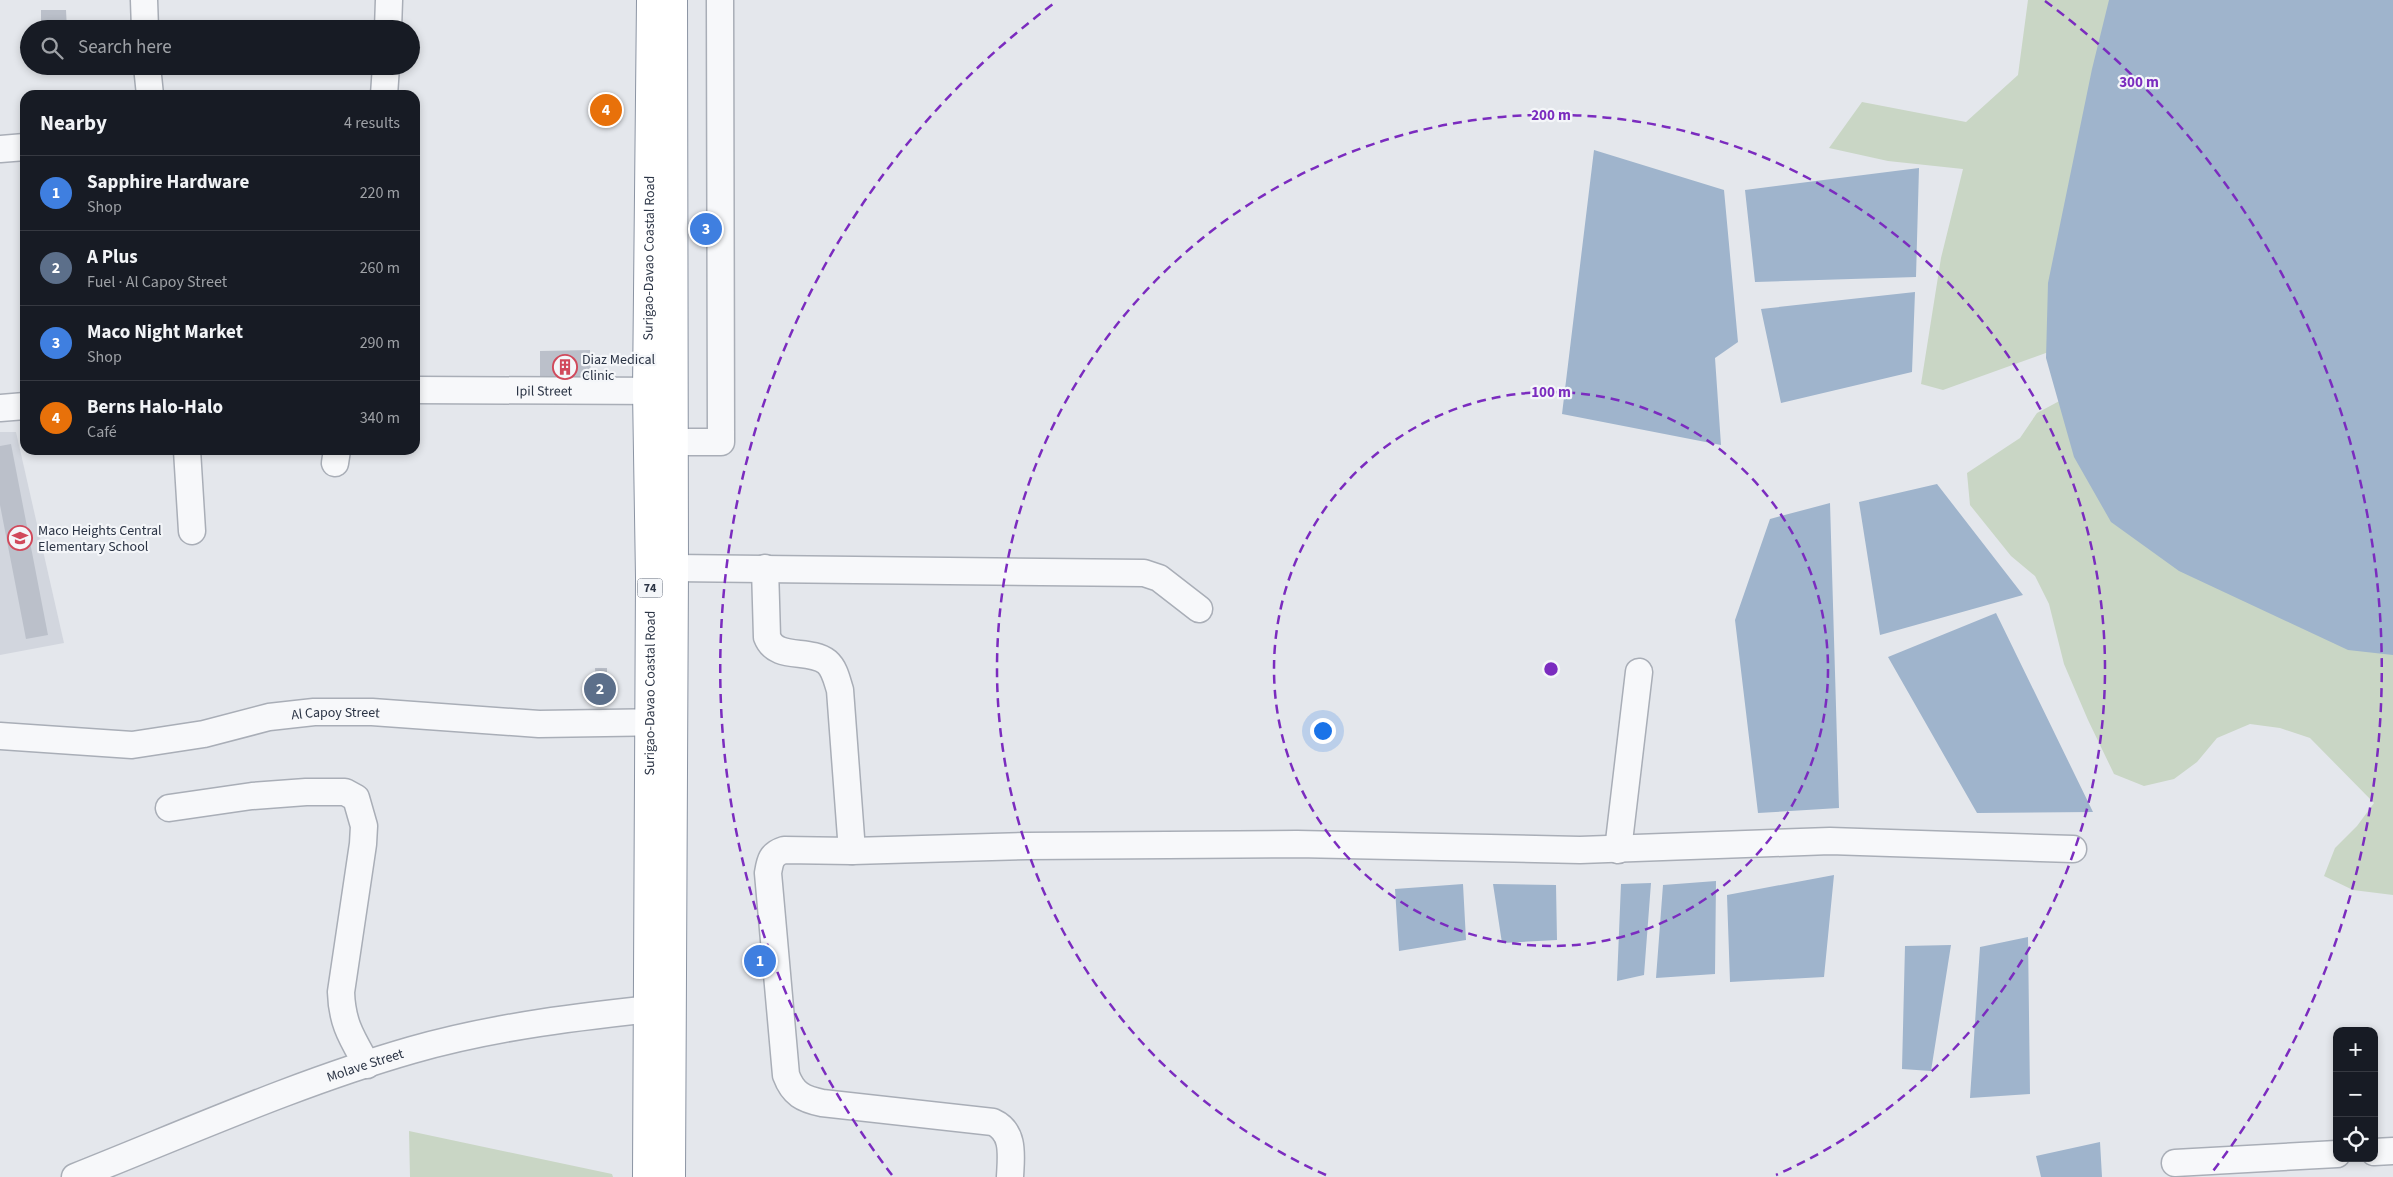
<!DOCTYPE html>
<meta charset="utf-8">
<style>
body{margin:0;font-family:"Source Sans 3",sans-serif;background:#20242c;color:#f1f3f6}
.controls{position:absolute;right:15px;bottom:15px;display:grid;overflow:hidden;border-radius:10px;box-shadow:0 2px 8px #0003}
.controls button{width:45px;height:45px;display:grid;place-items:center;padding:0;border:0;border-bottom:1px solid #363941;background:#171b24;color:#f1f3f6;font:25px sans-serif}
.you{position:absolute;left:1322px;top:730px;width:18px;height:18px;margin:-12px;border:4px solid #fff;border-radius:50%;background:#1a73e8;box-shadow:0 0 0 8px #1a73e833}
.badge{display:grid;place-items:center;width:32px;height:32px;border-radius:50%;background:#2563eb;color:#fff;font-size:16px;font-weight:700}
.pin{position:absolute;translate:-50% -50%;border:2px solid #fff;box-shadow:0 1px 5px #0006}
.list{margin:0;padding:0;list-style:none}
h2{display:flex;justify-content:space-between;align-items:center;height:65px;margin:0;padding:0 20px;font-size:21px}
h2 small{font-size:16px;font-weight:400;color:#9ea1a6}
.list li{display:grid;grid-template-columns:32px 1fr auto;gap:15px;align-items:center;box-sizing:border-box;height:75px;padding:0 20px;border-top:1px solid #363941}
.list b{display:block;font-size:19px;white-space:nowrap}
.list p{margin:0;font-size:16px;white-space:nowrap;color:#9ea1a6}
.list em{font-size:16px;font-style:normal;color:#9ea1a6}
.icon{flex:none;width:28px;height:28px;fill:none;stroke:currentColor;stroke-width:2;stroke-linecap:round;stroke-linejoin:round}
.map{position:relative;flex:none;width:2393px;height:1177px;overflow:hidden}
.search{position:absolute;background:#171b24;box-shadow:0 2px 8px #0003;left:20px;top:20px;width:400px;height:55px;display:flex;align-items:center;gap:12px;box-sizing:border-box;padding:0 18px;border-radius:28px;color:#9ea1a6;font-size:19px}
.panel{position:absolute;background:#171b24;box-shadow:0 2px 8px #0003;left:20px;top:90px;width:400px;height:365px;border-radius:15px}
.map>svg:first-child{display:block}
.built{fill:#d2d6de}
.green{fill:#c9d6c5}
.water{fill:#9fb4cc}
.building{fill:#bbc0ca}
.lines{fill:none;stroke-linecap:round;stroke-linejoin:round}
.minor-casing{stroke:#a9aeb7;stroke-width:29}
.highway-casing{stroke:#8b94a3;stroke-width:30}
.minor{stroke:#f7f8fa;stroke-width:26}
.highway{stroke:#fff;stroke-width:28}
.ring{fill:none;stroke:#7b2cbf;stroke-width:2.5;stroke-dasharray:9 6}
.labels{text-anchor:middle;stroke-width:4.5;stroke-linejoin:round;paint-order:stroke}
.shield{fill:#f4f6f9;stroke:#676e7b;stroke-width:1}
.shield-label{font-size:12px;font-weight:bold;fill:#2b3445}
.street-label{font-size:14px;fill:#2b3445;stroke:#f4f6f9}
.poi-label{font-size:14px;fill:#2b3445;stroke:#f4f6f9;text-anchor:start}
.centre{fill:#7b2cbf;stroke:#f4f6f9;stroke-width:2.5}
.ring-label{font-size:15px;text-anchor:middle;font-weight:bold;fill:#7b2cbf;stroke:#f4f6f9;stroke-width:4.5;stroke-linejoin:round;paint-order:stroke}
</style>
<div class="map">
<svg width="2393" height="1177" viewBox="0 0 2393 1177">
<rect width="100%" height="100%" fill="#e4e7ec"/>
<!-- built -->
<path class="built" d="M0,432H16L64,643L0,655Z"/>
<!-- green -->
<path class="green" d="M2028,0H2210L2068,345L1943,390L1921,384L1941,258L1963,169L1888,161L1829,148L1862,102L1966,122L2018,75Z
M2121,368L2393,518V895L2353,890L2324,876L2335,848L2357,826L2374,803L2310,738L2280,728L2250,724L2217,738L2197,762L2174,779L2144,786L2114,774L2088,720L2064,664L2049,604L2035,576L2011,556L1970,505L1967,473L2020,438L2037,413Z
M409,1131L612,1174L613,1177H410Z"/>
<!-- water -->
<path class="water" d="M2109,0H2393V655L2348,650L2179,571L2111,522L2074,457L2046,358L2048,283L2092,69Z
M1594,150L1724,190L1738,342L1715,358L1721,445L1562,414Z
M1919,168L1916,277L1755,282L1745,190Z
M1915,292L1912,372L1781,403L1761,309Z
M1937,484L2023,595L1880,635L1859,502Z
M1830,503L1839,808L1758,813L1735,620L1770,519Z
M1996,613L2093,812L1977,813L1888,657Z
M1834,875L1824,977L1730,982L1727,895Z
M1716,881L1715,974L1656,978L1663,885Z
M1651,883L1644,975L1617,981L1621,884Z
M1463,884L1466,940L1399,951L1395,889Z
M1493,884L1556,885L1557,940L1502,943Z
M2028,937L2030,1094L1970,1098L1980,947Z
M1951,945L1931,1071L1902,1069L1905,946Z
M2100,1142L2102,1177H2041L2036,1156Z"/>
<!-- building -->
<path class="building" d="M41,10H66L67,29H41Z
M595,102H617V118H595Z
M590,350L591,383H540V351Z
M11,444L48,635L26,639L0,505V446Z
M595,668H607V684L596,685Z"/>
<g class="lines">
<defs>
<g id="minor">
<path d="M144,0L145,29"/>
<path d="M388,29L389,0"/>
<path d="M147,66L150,95"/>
<path d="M384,95L386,66"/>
<path d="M0,149L25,147"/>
<path id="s1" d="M415,390L668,391"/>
<path d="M0,408L25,406"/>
<path d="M673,442H721L720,0"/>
<path d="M187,450L192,531"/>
<path d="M335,463L337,450"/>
<path d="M674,568L1144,573L1159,578L1199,609"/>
<path d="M765,568L767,637C776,661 809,648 827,662C835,669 837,681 840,690L852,851"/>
<path id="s2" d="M0,736L132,745L204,734L269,717L314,712H372L539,724L670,722"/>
<path d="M169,808L252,796L306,792H345L356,798L364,826L363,844L341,992C342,1024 352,1038 367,1065"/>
<path d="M1618,850L1639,672"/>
<path d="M2374,1152L2393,1151"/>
<path d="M2175,1163L2337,1154"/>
<path id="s3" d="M75,1177C186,1133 297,1083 412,1050C496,1026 583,1016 670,1007"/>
<path d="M1010,1177C1011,1156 1015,1132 993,1122L822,1103C803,1099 793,1094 786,1075L768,873C770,861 771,854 784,850L852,851L1027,846L1297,844L1580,850L1830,841L2073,849"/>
</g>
<g id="highway">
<path id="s4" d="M647,1177L650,578L647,391L651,0"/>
<path d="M671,1177L674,568L673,0"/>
</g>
</defs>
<!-- minor casing -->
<use href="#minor" class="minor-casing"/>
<!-- highway casing -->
<use href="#highway" class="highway-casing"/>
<!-- minor -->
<use href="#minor" class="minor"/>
<!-- highway -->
<use href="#highway" class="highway"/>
</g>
<!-- distance rings -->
<g class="ring">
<circle cx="1551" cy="669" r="277"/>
<path d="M1326 1175A554 554 0 1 1 1776 1175"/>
<path d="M892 1175A831 831 0 0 1 1057 1M2045 1A831 831 0 0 1 2210 1175"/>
</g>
<!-- icons -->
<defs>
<symbol id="building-ring" viewBox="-11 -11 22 22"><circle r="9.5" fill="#f4f6f9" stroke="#d1495b" stroke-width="1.5"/><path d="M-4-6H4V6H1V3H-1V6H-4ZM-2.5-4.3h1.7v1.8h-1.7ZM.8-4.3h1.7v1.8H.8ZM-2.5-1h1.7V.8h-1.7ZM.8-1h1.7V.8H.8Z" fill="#d1495b"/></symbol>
<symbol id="school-ring" viewBox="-11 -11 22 22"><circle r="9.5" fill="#f4f6f9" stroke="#d1495b" stroke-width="1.5"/><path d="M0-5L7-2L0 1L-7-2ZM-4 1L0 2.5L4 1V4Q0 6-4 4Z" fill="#d1495b"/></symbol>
</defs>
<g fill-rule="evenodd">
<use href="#building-ring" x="551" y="353" width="28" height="28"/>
<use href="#school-ring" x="6" y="524" width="28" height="28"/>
</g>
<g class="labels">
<!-- shield labels -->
<rect class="shield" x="637.5" y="578.5" width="25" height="19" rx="4"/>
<g class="shield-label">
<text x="650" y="592">74</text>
</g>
<!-- street labels -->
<g class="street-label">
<text dy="5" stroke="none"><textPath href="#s4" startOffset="919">Surigao-Davao Coastal Road</textPath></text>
<text dy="5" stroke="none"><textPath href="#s1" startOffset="129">Ipil Street</textPath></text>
<text dy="5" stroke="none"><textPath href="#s4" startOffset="484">Surigao-Davao Coastal Road</textPath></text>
<text dy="5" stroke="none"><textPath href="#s2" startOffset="339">Al Capoy Street</textPath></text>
<text dy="5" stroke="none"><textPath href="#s3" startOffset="311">Molave Street</textPath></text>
</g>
<!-- poi labels -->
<g class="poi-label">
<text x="582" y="364">Diaz Medical<tspan x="582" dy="16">Clinic</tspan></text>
<text x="38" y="535">Maco Heights Central<tspan x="38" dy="16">Elementary School</tspan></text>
</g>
</g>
<circle cx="1551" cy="669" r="8" class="centre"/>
<g class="ring-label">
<text x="2139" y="87">300 m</text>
<text x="1551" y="120">200 m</text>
<text x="1551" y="397">100 m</text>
</g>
</svg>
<div class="controls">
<button>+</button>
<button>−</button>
<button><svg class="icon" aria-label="locate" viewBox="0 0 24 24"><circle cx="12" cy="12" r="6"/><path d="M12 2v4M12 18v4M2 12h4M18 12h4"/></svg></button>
</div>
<div class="you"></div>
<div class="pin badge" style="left:760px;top:961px;background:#3f7fe0">1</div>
<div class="pin badge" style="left:600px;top:689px;background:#5c6f8a">2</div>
<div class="pin badge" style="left:706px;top:229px;background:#3f7fe0">3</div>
<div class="pin badge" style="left:606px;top:110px;background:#e8710a">4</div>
<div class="search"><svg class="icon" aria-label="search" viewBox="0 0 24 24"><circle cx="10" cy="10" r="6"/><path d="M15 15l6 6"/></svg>Search here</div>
<section class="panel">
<h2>Nearby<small>4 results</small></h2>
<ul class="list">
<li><span class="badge" style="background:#3f7fe0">1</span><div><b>Sapphire Hardware</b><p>Shop</p></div><em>220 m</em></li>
<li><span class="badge" style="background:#5c6f8a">2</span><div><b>A Plus</b><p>Fuel · Al Capoy Street</p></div><em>260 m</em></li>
<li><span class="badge" style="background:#3f7fe0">3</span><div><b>Maco Night Market</b><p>Shop</p></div><em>290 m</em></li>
<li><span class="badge" style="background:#e8710a">4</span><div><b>Berns Halo-Halo</b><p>Café</p></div><em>340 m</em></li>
</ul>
</section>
</div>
